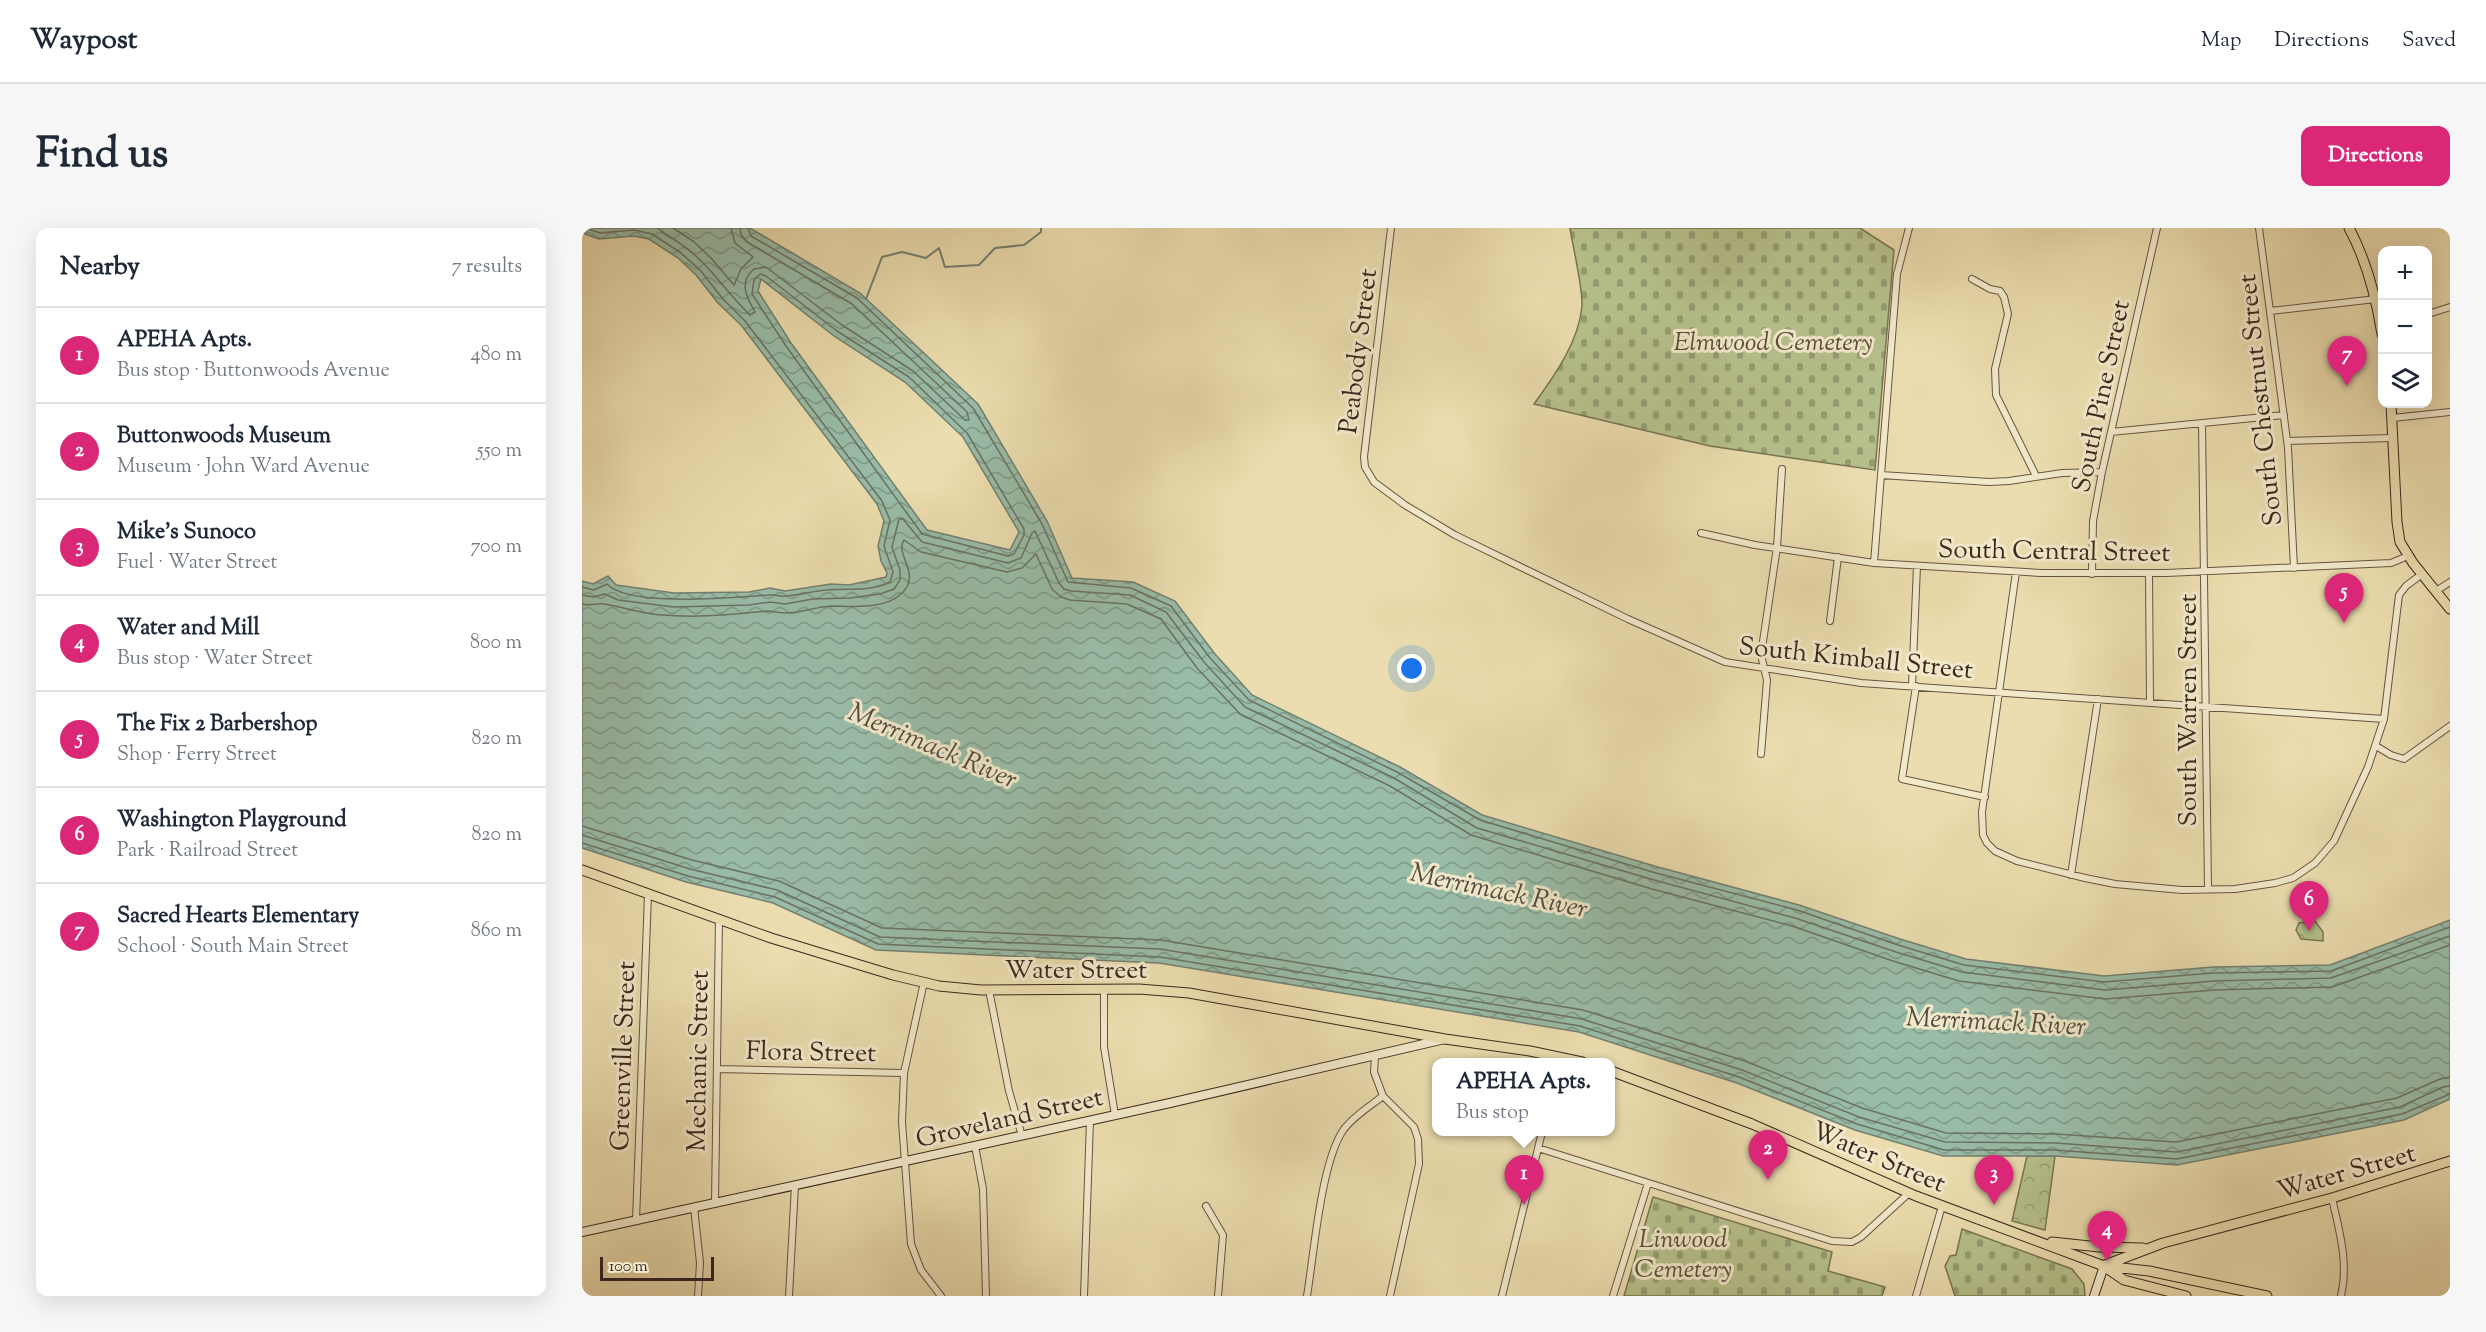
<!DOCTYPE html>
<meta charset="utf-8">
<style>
body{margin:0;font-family:"Sorts Mill Goudy",serif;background:#f6f6f7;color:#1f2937}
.controls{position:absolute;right:18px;top:18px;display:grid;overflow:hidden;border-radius:12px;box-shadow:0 6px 24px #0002}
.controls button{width:54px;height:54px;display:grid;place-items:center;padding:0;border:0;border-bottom:2px solid #e0e1e3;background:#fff;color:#1f2937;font:30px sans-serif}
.scale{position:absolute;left:18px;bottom:15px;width:114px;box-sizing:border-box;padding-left:6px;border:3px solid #3b271d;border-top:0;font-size:16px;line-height:21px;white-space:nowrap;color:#3b271d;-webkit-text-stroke:4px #f2e9cb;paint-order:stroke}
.you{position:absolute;left:830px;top:441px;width:21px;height:21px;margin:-15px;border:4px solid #fff;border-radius:50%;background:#1a73e8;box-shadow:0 0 0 9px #1a73e833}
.badge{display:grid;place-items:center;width:39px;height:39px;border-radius:50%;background:#db2777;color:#fff;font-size:20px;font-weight:700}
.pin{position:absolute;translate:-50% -50px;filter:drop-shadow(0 2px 3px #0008)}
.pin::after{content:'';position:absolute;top:32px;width:21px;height:18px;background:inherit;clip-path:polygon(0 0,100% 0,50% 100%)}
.popup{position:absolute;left:850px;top:830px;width:183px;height:78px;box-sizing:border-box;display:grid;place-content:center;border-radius:12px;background:#fff;filter:drop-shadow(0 2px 4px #0005);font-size:20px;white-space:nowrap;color:#747a83}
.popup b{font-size:22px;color:#1f2937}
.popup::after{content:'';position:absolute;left:50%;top:100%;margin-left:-12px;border:12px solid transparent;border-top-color:#fff}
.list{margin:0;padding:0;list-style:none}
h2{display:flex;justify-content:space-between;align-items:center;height:78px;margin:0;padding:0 24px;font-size:26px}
h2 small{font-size:20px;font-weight:400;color:#747a83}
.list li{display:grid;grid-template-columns:39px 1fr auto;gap:18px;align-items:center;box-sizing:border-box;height:96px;padding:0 24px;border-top:2px solid #e0e1e3}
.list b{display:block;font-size:22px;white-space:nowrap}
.list p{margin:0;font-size:20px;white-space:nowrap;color:#747a83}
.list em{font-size:20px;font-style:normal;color:#747a83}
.icon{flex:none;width:33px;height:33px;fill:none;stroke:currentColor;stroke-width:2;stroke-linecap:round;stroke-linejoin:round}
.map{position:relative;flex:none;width:1868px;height:1068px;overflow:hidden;border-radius:12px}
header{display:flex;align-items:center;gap:36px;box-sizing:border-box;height:84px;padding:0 30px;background:#fff;border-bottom:2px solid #e0e1e3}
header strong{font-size:28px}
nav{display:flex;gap:33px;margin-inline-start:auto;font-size:21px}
.intro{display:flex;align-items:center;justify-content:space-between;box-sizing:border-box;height:144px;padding:0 36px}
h1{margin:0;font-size:42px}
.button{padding:15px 27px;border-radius:12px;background:#db2777;color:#fff;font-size:21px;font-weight:700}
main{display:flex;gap:36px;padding:0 36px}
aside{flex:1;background:#fff;border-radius:12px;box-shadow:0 6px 24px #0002}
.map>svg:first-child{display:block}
.forest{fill:url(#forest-crowns);stroke:#787454;stroke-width:1.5}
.cemetery{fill:url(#cemetery-stones);stroke:#787454;stroke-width:1.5}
.water{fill:url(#water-waves);stroke:#738070;stroke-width:1.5;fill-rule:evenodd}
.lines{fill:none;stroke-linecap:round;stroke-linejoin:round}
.shore{stroke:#6a7262;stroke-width:1.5}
.stream{stroke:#738070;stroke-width:2}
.street-casing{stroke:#675442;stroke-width:8}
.secondary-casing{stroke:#3b271d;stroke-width:10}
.primary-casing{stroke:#3b271d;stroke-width:11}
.street{stroke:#f2e9cb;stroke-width:6}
.secondary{stroke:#f2e9cb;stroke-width:8}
.primary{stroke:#ebddaf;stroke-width:9}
.labels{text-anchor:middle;stroke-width:6;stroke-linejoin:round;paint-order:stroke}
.park-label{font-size:26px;font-style:italic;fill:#5a4e39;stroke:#f2e9cb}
.street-label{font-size:26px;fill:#3b271d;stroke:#f2e9cb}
.water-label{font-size:27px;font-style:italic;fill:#524c40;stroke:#f2e9cb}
</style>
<header>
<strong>Waypost</strong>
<nav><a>Map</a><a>Directions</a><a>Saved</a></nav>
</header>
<div class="intro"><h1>Find us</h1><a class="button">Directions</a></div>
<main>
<aside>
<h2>Nearby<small>7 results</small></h2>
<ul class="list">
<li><span class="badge">1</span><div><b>APEHA Apts.</b><p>Bus stop · Buttonwoods Avenue</p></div><em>480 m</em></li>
<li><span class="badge">2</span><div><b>Buttonwoods Museum</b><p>Museum · John Ward Avenue</p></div><em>550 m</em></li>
<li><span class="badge">3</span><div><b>Mike's Sunoco</b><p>Fuel · Water Street</p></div><em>700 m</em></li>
<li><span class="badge">4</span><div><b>Water and Mill</b><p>Bus stop · Water Street</p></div><em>800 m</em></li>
<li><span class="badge">5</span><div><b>The Fix 2 Barbershop</b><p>Shop · Ferry Street</p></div><em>820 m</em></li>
<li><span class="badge">6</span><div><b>Washington Playground</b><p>Park · Railroad Street</p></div><em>820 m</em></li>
<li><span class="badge">7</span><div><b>Sacred Hearts Elementary</b><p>School · South Main Street</p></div><em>860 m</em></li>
</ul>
</aside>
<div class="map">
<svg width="1868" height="1068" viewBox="0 0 1868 1068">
<defs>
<pattern id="forest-crowns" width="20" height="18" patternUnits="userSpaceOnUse" patternTransform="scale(1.5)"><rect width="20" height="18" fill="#b6c18c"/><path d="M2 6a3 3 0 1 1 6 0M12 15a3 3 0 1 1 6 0" fill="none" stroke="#959d72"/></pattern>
<pattern id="cemetery-stones" width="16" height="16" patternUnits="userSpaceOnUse" patternTransform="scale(1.5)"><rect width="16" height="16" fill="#b6c18c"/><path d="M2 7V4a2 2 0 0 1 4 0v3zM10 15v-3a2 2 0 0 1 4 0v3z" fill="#959d72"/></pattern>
<pattern id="water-waves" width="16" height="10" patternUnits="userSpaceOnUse" patternTransform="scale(1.5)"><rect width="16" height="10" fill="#99bca8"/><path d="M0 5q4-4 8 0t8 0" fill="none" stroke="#7e9988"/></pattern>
</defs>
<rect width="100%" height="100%" fill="#ebddaf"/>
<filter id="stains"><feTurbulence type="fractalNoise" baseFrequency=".00333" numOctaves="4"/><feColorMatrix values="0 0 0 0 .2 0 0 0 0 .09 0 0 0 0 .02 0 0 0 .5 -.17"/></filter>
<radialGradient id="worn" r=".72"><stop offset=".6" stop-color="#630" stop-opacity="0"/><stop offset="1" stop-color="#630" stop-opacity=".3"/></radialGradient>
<!-- forest -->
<path class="forest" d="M1733,693L1741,704V713L1719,711L1714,702L1717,695Z
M1445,928H1473L1463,1002L1430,993Z"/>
<!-- cemetery -->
<path class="cemetery" d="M988,0H1278L1312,22L1293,242L1128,218L952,176C972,148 997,114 1000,78C1001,60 991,20 988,0Z
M1071,969L1250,1024L1246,1043L1303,1059L1300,1068H1042Z
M1380,1001L1490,1041L1502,1056L1503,1068H1373L1363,1038L1368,1028L1374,1027Z"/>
<!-- water -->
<path class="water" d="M0,0H168L278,65L396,176L465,293L490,350L551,354L593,373L633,426L670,467L818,539L900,587L1076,639L1217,677L1318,711L1384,731L1522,748L1631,739L1748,737L1868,692V871L1822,892L1595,937L1473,928H1361L1273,902L1155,855L997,804L577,735L294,722L191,675L104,654L0,620V353L11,356L26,348L34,357L92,365L167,364L188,360L203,363L249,356L267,357L304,349L305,345L299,333L296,318L302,293L295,276L159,97L136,75L114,47L96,30L67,11L52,8L17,11L0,5ZM179,51L252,108L323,154L381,209L437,304L428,322L345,302L209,115L176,63Z"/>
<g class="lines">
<!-- shore -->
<path class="shore" d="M75,0C92,12 110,22 124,38C139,54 152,72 168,87L173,84C165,70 156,54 172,41L184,39L260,97L331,143L383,192H387L385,184L270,76L165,14L159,7L158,0
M91,0L111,13L129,30L152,57L159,41L171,29L153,15L149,0
M166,0L169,8L275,70L391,180L460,296L486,354L549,360L589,378L628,430L667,472L815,544L898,592L1074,645L1215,682L1316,717L1382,737L1522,754L1631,745L1749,743L1868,699
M178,46L184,48L255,103L327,149L385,205L442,301V307L432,326L426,328L340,306L204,118L170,66L172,52Z
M0,359L12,362L25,356C48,380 153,369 186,367C192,366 198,369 204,368C218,367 231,363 245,362C266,360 288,364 308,354L311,344L302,318L308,292L300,273L163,93L141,71L118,42L99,25L70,6L52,2L18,5L3,0
M0,367L11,369L23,366L36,372L92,379L167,377L188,374L203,376L231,371L268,370L298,366L312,361L318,352V342L310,319L317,291H321L340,314L426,335L439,330L450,305L453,303L477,355L482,361L489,363L548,367L584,384L622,434L663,479L812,550L895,600L1072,652L1213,690L1314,724L1380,744L1523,762L1632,753L1749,750L1868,708
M0,376C8,378 15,375 22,376C41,379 61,386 81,387C115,390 151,387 185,383C191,383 197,385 203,385C219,385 233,379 249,378C270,378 302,382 319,366C341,346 312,327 322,312L339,324L425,344L440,340L454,326L470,361L479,369L488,372L545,376L579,391L615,440L658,486L808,558L889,607L1070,661L1210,698L1311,733L1377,753L1523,771L1632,762L1750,759L1868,717
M0,598L110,632L197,653L300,700L579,712L1001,782L1163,833L1280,880L1364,905L1474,906L1594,914L1815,870L1858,851L1868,849
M0,607L108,641L195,662L298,709L578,721L1000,791L1160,842L1277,889L1363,914L1474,915L1595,924L1818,879L1861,859L1868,858
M0,615L106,648L193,669L296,716L578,729L998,798L1157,849L1275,896L1362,922H1473L1595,931L1820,886L1868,866"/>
<!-- stream -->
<path class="stream" d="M284,71L300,29L320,24L344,30L357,20L363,39L397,37L413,20L442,17L459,4V0"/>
<defs>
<path id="street" d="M809,0L782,229L783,239L792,254L823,277L873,307L1046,391L1143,434L1279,455L1802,491
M1677,0L1706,220L1712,340
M1390,51L1408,61L1418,63L1422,69L1426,86L1413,141L1414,167L1454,248
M1688,83L1794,71
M1846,86L1868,79
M1810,190L1868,184
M1620,195L1626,660
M1529,204L1702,187
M1705,213L1810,210
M1299,247L1407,254L1427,253L1480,245L1520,244
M1119,305L1173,317L1292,335L1459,345H1584L1809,335L1826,328
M1292,335L1315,46L1327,0
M1434,344L1400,584L1401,607L1405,615L1413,623L1435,633L1503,650L1533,656L1600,662L1653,661L1693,655L1711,650L1733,635L1752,613L1786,539L1802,491L1817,367L1824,358L1840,346
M1567,345L1568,475
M1510,346L1511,293L1520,244L1575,0
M1854,363L1868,354
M1248,393L1256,329
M1330,458L1335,338
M1334,458L1320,551L1403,569
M1794,518L1809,527L1822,531L1868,498
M1179,526L1185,452L1179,427L1195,319L1200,241
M1489,647L1516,471
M342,754L322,845L320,894L329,1016L339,1042L359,1068
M522,761V819L533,887
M407,762L427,863L440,908
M793,829L792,844L801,868L832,899L836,911L837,936L808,1068
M135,841L322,845
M393,918L401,961L404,1068
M956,920L1250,1013L1270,1014L1279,1009L1327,965
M1750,970C1757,1002 1767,1035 1759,1068
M133,975L137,691
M624,978L641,1007L636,1068
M112,979L118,1035L116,1068
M54,992L66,666
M207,1068L213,957
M502,1068L508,892
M725,1068C732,1026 739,933 762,901C772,888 788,878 801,868
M920,1068L960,904
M1031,1068L1066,955
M1334,1068L1360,978"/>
<path id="secondary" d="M0,1004L588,875L863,811
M1512,1068L1522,1038"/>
<path id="primary" d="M1767,0C1785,33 1794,69 1800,106
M1809,176L1815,294L1818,314L1831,335L1868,381
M0,642L189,710L311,747L357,758L399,762L557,761L607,765L863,811L948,823L1000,834
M1029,843L1170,896L1334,968L1522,1038L1567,1043L1685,1068
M1470,1014L1517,1019L1561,1020
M1523,1037L1581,1015L1750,970L1868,933
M1523,1039L1542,1052L1604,1068"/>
</defs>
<!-- street casing -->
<use href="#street" class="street-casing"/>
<!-- secondary casing -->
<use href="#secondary" class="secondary-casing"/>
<!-- primary casing -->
<use href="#primary" class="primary-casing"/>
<!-- street -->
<use href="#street" class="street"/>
<!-- secondary -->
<use href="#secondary" class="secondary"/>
<!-- primary -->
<use href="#primary" class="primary"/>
</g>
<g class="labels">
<!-- park labels -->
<g class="park-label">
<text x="1191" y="122">Elmwood Cemetery</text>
<text x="1101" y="1019">Linwood<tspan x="1101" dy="30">Cemetery</tspan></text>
</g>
<!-- street labels -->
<g class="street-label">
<text transform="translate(775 123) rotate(-83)" y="9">Peabody Street</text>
<text transform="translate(1518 168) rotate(-78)" y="9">South Pine Street</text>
<text transform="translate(1677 172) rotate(-96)" y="9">South Chestnut Street</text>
<text transform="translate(1472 322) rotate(1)" y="9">South Central Street</text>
<text transform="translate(1274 429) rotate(6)" y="9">South Kimball Street</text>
<text transform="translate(1605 482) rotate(-90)" y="9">South Warren Street</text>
<text x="494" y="750">Water Street</text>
<text transform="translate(229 823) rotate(1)" y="9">Flora Street</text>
<text transform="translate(40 828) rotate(-88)" y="9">Greenville Street</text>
<text transform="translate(115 833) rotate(-89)" y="9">Mechanic Street</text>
<text transform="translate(427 889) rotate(-13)" y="9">Groveland Street</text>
<text transform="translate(1297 928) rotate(23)" y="9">Water Street</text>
<text transform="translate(1764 943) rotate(-16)" y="9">Water Street</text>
</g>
<!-- water labels -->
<g class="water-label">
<text transform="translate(351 517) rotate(23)" y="9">Merrimack River</text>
<text transform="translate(917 662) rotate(12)" y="9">Merrimack River</text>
<text transform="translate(1414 793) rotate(3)" y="9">Merrimack River</text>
</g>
</g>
<rect width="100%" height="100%" filter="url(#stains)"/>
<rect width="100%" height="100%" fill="url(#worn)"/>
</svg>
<div class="controls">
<button>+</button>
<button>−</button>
<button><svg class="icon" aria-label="layers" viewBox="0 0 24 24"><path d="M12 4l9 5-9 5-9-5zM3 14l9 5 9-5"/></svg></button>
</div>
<div class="scale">100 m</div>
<div class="you"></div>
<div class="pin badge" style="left:942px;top:977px">1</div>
<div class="popup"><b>APEHA Apts.</b>Bus stop</div>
<div class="pin badge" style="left:1186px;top:952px">2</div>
<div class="pin badge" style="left:1412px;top:977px">3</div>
<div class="pin badge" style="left:1525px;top:1033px">4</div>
<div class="pin badge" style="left:1762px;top:395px">5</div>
<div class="pin badge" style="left:1727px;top:703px">6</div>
<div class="pin badge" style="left:1765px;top:158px">7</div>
</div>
</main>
